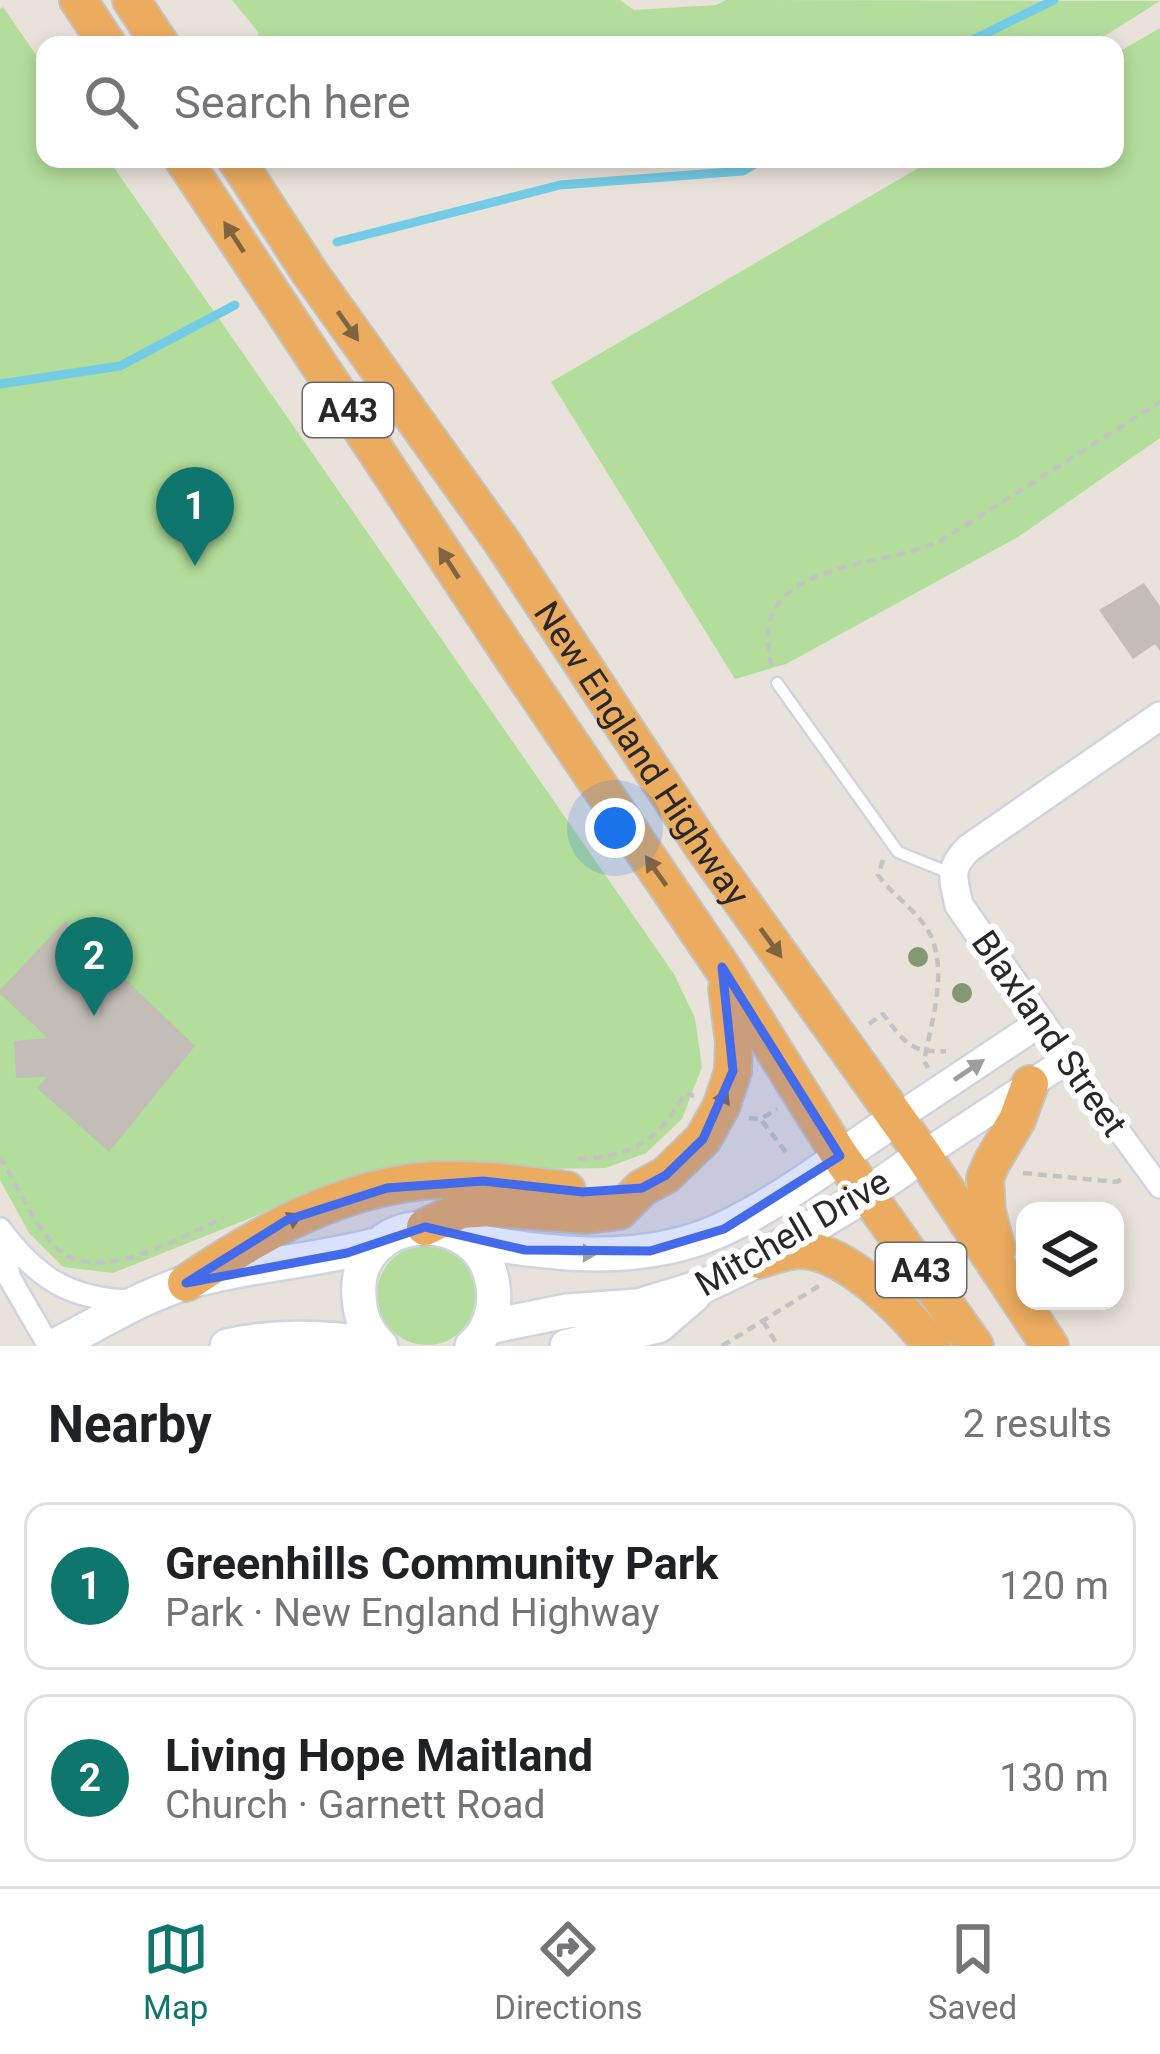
<!DOCTYPE html>
<meta charset="utf-8">
<style>
body{margin:0;font-family:Roboto,sans-serif;background:#f6f6f6;color:#202124}
.controls{position:absolute;right:36px;bottom:36px;display:grid;overflow:hidden;border-radius:24px;box-shadow:0 6px 18px #0003}
.controls button{width:108px;height:108px;display:grid;place-items:center;padding:0;border:0;border-bottom:3px solid #e0e0e0;background:#fff;color:#202124;font:60px sans-serif}
.you{position:absolute;left:615px;top:828px;width:42px;height:42px;margin:-30px;border:9px solid #fff;border-radius:50%;background:#1a73e8;box-shadow:0 0 0 18px #1a73e833}
.badge{display:grid;place-items:center;width:78px;height:78px;border-radius:50%;background:#0f766e;color:#fff;font-size:39px;font-weight:700}
.pin{position:absolute;translate:-50% -99px;filter:drop-shadow(0 3px 6px #0008)}
.pin::after{content:'';position:absolute;top:63px;width:42px;height:36px;background:inherit;clip-path:polygon(0 0,100% 0,50% 100%)}
.list{margin:0;padding:0;list-style:none}
h2{display:flex;justify-content:space-between;align-items:center;height:156px;margin:0;padding:0 48px;font-size:51px}
h2 small{font-size:39px;font-weight:400;color:#757577}
.list li{display:grid;grid-template-columns:78px 1fr auto;gap:36px;align-items:center;box-sizing:border-box;height:168px;margin:0 24px 24px;padding:0 24px;border:3px solid #e0e0e0;border-radius:24px}
.list b{display:block;font-size:45px;white-space:nowrap}
.list p{margin:0;font-size:39px;white-space:nowrap;color:#757577}
.list em{font-size:39px;font-style:normal;color:#757577}
.icon{flex:none;width:66px;height:66px;fill:none;stroke:currentColor;stroke-width:2;stroke-linecap:round;stroke-linejoin:round}
.map{position:relative;flex:none;width:1160px;height:1346px;overflow:hidden}
.search{position:absolute;background:#fff;box-shadow:0 6px 18px #0003;left:36px;right:36px;top:36px;height:132px;display:flex;align-items:center;gap:30px;box-sizing:border-box;padding:0 42px;border-radius:24px;color:#757577;font-size:45px}
.sheet{height:540px;background:#fff}
nav{display:flex;justify-content:space-around;align-items:center;box-sizing:border-box;height:168px;border-top:3px solid #e0e0e0;background:#fff;font-size:33px;color:#757577}
nav a{display:grid;justify-items:center;gap:6px}
nav .on{color:#0f766e}
.map>svg:first-child{display:block}
.green{fill:#b3dd9a}
.lines{fill:none;stroke-linecap:round;stroke-linejoin:round}
.stream{stroke:#74cbe5;stroke-width:9}
.building{fill:#c2bdb6}
.service-casing{stroke:#d0d3e0;stroke-width:15}
.minor-casing{stroke:#d0d3e0;stroke-width:26}
.tertiary-casing{stroke:#d0d3e0;stroke-width:32}
.secondary-casing{stroke:#d0d3e0;stroke-width:38}
.trunk-casing{stroke:#c3c3c3;stroke-width:40}
.path{stroke:#c3c3c3;stroke-width:4.5;stroke-dasharray:9 6;stroke-linecap:butt}
.service{stroke:#fff;stroke-width:10}
.minor{stroke:#fff;stroke-width:21}
.tertiary{stroke:#fff;stroke-width:27}
.secondary{stroke:#fff;stroke-width:33}
.trunk{stroke:#ecac60;stroke-width:36}
.tree{fill:#829973}
.oneway{fill:#806341}
.oneway2{fill:#9e9e9e}
.marked{fill:#446aec;fill-opacity:0.2;stroke:#446aec;stroke-width:9;stroke-linejoin:round}
.labels{text-anchor:middle;stroke-width:12;stroke-linejoin:round;paint-order:stroke}
.shield{fill:#fff;stroke:#686868;stroke-width:3}
.shield-label{font-size:33px;font-weight:bold;fill:#282828}
.street-label{font-size:36px;fill:#282828;stroke:#fff}
</style>
<div class="map">
<svg width="1160" height="1346" viewBox="0 0 1160 1346">
<rect width="100%" height="100%" fill="#e9e2da"/>
<!-- green -->
<path class="green" d="M232,0H620L634,10L716,5L726,0L1160,1L1090,45H258V32Z
M3,7L45,68V159H108L674,974L695,1018L702,1067L682,1119L646,1153L606,1168L545,1169L439,1162L330,1186L113,1273L63,1267L29,1233L0,1180V9Z
M1160,28V438L1018,537L786,664L735,679L551,382L934,159H1115V54Z
M377 1295a50 50 0 1 1 100 0a50 50 0 1 1-100 0Z"/>
<g class="lines">
<!-- stream -->
<path class="stream" d="M962,45L1054,0
M337,242L560,185L743,171L763,159
M0,384L120,366L235,305"/>
</g>
<!-- building -->
<path class="building" d="M1144,583L1160,606V651L1155,644L1133,659L1099,610Z
M65,921L195,1046L109,1152L37,1088L47,1077L16,1078L14,1041L48,1038L0,994V990Z"/>
<g class="lines">
<defs>
<path id="service" d="M777,683L898,852L952,874"/>
<path id="minor" d="M1067,1060L1160,1187
M0,1229C37,1278 69,1299 130,1301
M3,1235L9,1277L49,1346"/>
<path id="tertiary" d="M897,1118L1041,1022
M923,1155L1067,1060L959,905C953,878 948,868 969,848L1160,716"/>
<path id="secondary" d="M464,1239C550,1255 645,1267 727,1227C787,1198 841,1155 897,1118
M488,1327L567,1311L638,1306L704,1286L758,1260L867,1194L923,1155
M54,1346C98,1324 142,1296 188,1282C251,1264 317,1261 380,1244
M227,1346C277,1334 327,1338 378,1344
M381,1346C366,1332 360,1317 359,1296C352,1212 484,1202 493,1287C496,1309 489,1332 472,1346
M567,1346L658,1326L694,1295"/>
<g id="trunk">
<path d="M78,0L108,45"/>
<path d="M131,0L161,45"/>
<path d="M183,159L514,660L722,967L840,1156L975,1346"/>
<path id="s1" d="M236,159L310,273L502,542L703,847L923,1155L1050,1346"/>
<path d="M425,1227L461,1210L490,1208L587,1215L619,1211L642,1188L666,1175L703,1139L721,1107L733,1071L734,1042L727,989"/>
<path d="M997,1249L987,1212L985,1178L992,1162L1017,1120L1030,1084"/>
<path d="M758,1260C773,1256 788,1249 804,1250C849,1254 906,1312 932,1346"/>
<path d="M186,1283C262,1232 342,1186 435,1180C479,1178 523,1185 567,1190"/>
</g>
</defs>
<!-- service casing -->
<use href="#service" class="service-casing"/>
<!-- minor casing -->
<use href="#minor" class="minor-casing"/>
<!-- tertiary casing -->
<use href="#tertiary" class="tertiary-casing"/>
<!-- secondary casing -->
<use href="#secondary" class="secondary-casing"/>
<!-- trunk casing -->
<use href="#trunk" class="trunk-casing"/>
<!-- path -->
<path class="path" d="M772,666C748,582 830,570 893,556C908,553 923,547 939,542L1160,402
M883,860L878,875C891,893 910,906 923,923C952,961 932,1018 924,1061L928,1068
M869,1024L883,1014C903,1040 910,1054 946,1051
M749,1118L761,1119L777,1109
M762,1121L788,1155
M0,1157C17,1185 31,1219 53,1244C92,1291 181,1236 224,1218
M578,1159C633,1157 659,1141 685,1093L694,1096
M1023,1173L1117,1182L1124,1177
M763,1321L778,1346
M722,1346L819,1286"/>
<!-- service -->
<use href="#service" class="service"/>
<!-- minor -->
<use href="#minor" class="minor"/>
<!-- tertiary -->
<use href="#tertiary" class="tertiary"/>
<!-- secondary -->
<use href="#secondary" class="secondary"/>
<!-- trunk -->
<use href="#trunk" class="trunk"/>
</g>
<!-- trees -->
<g class="tree">
<circle cx="918" cy="957" r="10"/>
<circle cx="962" cy="993" r="10"/>
</g>
<!-- one-way arrows -->
<defs><path id="oneway-solid" d="M-6-.8H1V-3.2L6.5 0L1 3.2V.8H-6Z" transform="scale(3)"/></defs>
<g class="oneway">
<use href="#oneway-solid" transform="translate(234 237) rotate(-123)"/>
<use href="#oneway-solid" transform="translate(348 326) rotate(55)"/>
<use href="#oneway-solid" transform="translate(449 563) rotate(-123)"/>
<use href="#oneway-solid" transform="translate(656 871) rotate(-125)"/>
<use href="#oneway-solid" transform="translate(771 943) rotate(54)"/>
<use href="#oneway-solid" transform="translate(720 1105) rotate(-66)"/>
<use href="#oneway-solid" transform="translate(286 1222) rotate(-25)"/>
</g>
<g class="oneway2">
<use href="#oneway-solid" transform="translate(969 1070) rotate(-34)"/>
<use href="#oneway-solid" transform="translate(580 1253) rotate(1)"/>
</g>
<!-- marked area -->
<path class="marked" d="M722,967L840,1156L724,1229L650,1251L525,1250L425,1227L347,1253L186,1283L287,1220L387,1188L483,1181L583,1192L642,1188L666,1175L703,1139L733,1071Z"/>
<g class="labels">
<!-- shield labels -->
<g class="shield">
<rect x="303" y="383" width="90" height="54" rx="9"/>
<rect x="876" y="1243" width="90" height="54" rx="9"/>
</g>
<g class="shield-label">
<text x="348" y="422">A43</text>
<text x="921" y="1282">A43</text>
</g>
<!-- street labels -->
<g class="street-label">
<text dy="13" stroke="none"><textPath href="#s1" startOffset="720">New England Highway</textPath></text>
<text transform="translate(1050 1033) rotate(55)" y="13">Blaxland Street</text>
<text transform="translate(792 1232) rotate(-30)" y="13">Mitchell Drive</text>
</g>
</g>
</svg>
<div class="controls">
<button><svg class="icon" aria-label="layers" viewBox="0 0 24 24"><path d="M12 4l9 5-9 5-9-5zM3 14l9 5 9-5"/></svg></button>
</div>
<div class="you"></div>
<div class="pin badge" style="left:195px;top:566px">1</div>
<div class="pin badge" style="left:94px;top:1016px">2</div>
<div class="search"><svg class="icon" aria-label="search" viewBox="0 0 24 24"><circle cx="10" cy="10" r="6"/><path d="M15 15l6 6"/></svg>Search here</div>
</div>
<section class="sheet">
<h2>Nearby<small>2 results</small></h2>
<ul class="list">
<li><span class="badge">1</span><div><b>Greenhills Community Park</b><p>Park · New England Highway</p></div><em>120 m</em></li>
<li><span class="badge">2</span><div><b>Living Hope Maitland</b><p>Church · Garnett Road</p></div><em>130 m</em></li>
</ul>
</section>
<nav>
<a class="on"><svg class="icon" aria-label="map" viewBox="0 0 24 24"><path d="M3 6l6-2 6 2 6-2v14l-6 2-6-2-6 2zM9 4v14M15 6v14"/></svg>Map</a>
<a><svg class="icon" aria-label="directions" viewBox="0 0 24 24"><path d="M12 3l9 9-9 9-9-9zM9 14v-3h6M13 9l2 2-2 2"/></svg>Directions</a>
<a><svg class="icon" aria-label="saved" viewBox="0 0 24 24"><path d="M7 4h10v16l-5-4-5 4z"/></svg>Saved</a>
</nav>
